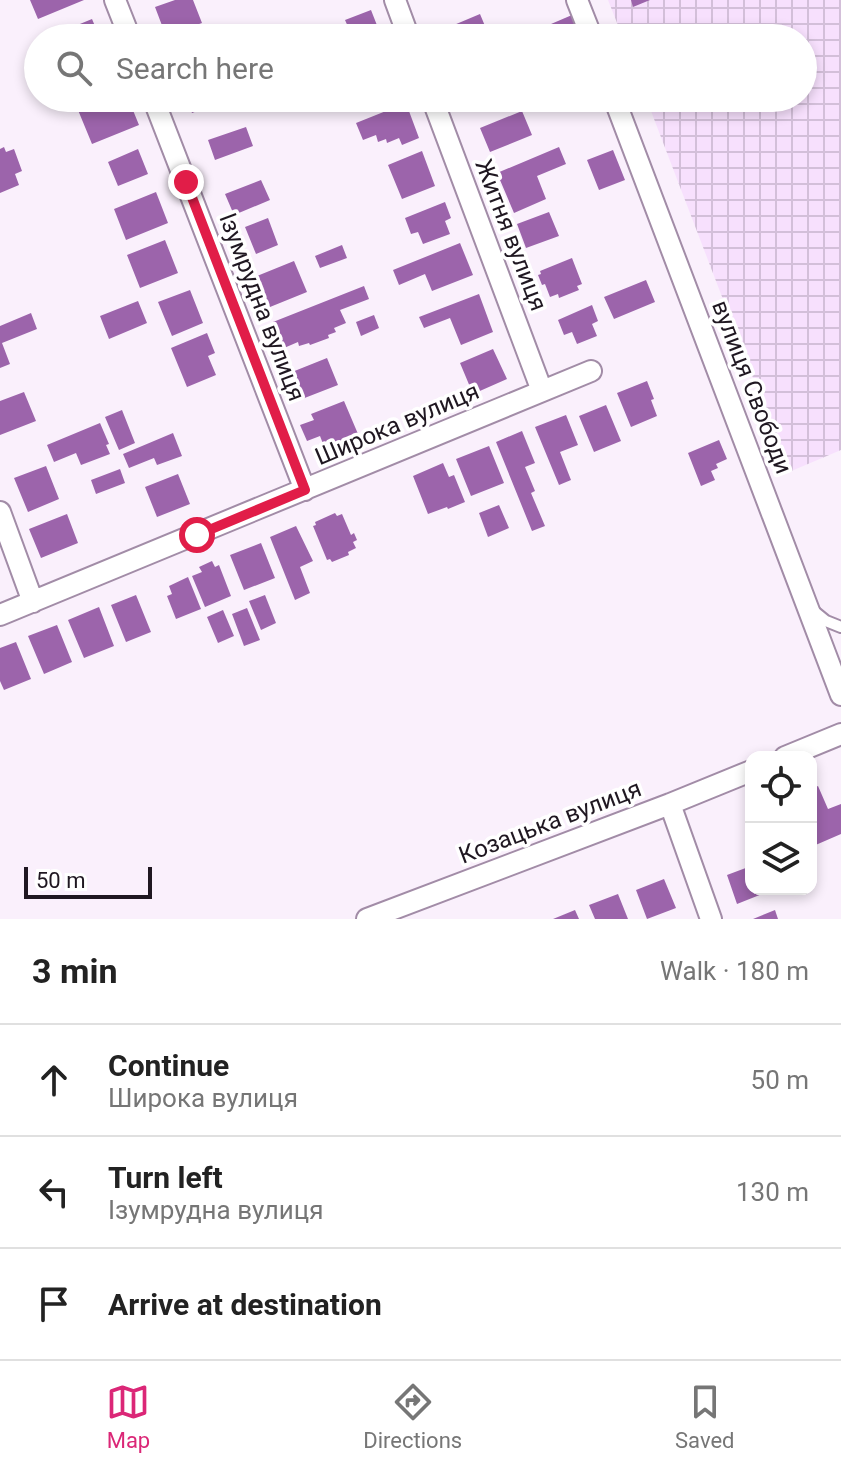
<!DOCTYPE html>
<meta charset="utf-8">
<style>
body{margin:0;font-family:Roboto,sans-serif;background:#f6f6f6;color:#222}
.controls{position:absolute;right:24px;bottom:24px;display:grid;overflow:hidden;border-radius:16px;box-shadow:0 4px 12px #0003}
.controls button{width:72px;height:72px;display:grid;place-items:center;padding:0;border:0;border-bottom:2px solid #e0e0e0;background:#fff;color:#222;font:40px sans-serif}
.scale{position:absolute;left:24px;bottom:20px;width:128px;box-sizing:border-box;padding-left:8px;border:4px solid #1f1721;border-top:0;font-size:22px;line-height:28px;white-space:nowrap;color:#1f1721;-webkit-text-stroke:6px #fff;paint-order:stroke}
.stop{position:absolute;width:24px;height:24px;margin:-18px;border:6px solid #e11d48;border-radius:50%;background:#fff}
.stop.end{background:#e11d48;border-color:#fff;box-shadow:0 2px 8px #0008}
.list{margin:0;padding:0;list-style:none}
h2{display:flex;justify-content:space-between;align-items:center;height:104px;margin:0;padding:0 32px;font-size:34px}
h2 small{font-size:26px;font-weight:400;color:#767676}
.list li{display:grid;grid-template-columns:52px 1fr auto;gap:24px;align-items:center;box-sizing:border-box;height:112px;padding:0 32px;border-top:2px solid #e0e0e0}
.list b{display:block;font-size:30px;white-space:nowrap}
.list p{margin:0;font-size:26px;white-space:nowrap;color:#767676}
.list em{font-size:26px;font-style:normal;color:#767676}
.icon{flex:none;width:44px;height:44px;fill:none;stroke:currentColor;stroke-width:2;stroke-linecap:round;stroke-linejoin:round}
.map{position:relative;flex:none;width:841px;height:919px;overflow:hidden}
.search{position:absolute;background:#fff;box-shadow:0 4px 12px #0003;left:24px;right:24px;top:24px;height:88px;display:flex;align-items:center;gap:20px;box-sizing:border-box;padding:0 28px;border-radius:44px;color:#767676;font-size:30px}
.sheet{height:440px;background:#fff}
nav{display:flex;justify-content:space-around;align-items:center;box-sizing:border-box;height:112px;border-top:2px solid #e0e0e0;background:#fff;font-size:22px;color:#767676}
nav a{display:grid;justify-items:center;gap:4px}
nav .on{color:#db2777}
.map>svg:first-child{display:block}
.industrial{fill:url(#industrial-grid)}
.building{fill:#9c64ab}
.lines{fill:none;stroke-linecap:round;stroke-linejoin:round}
.lane-casing{stroke:#a28ca7;stroke-width:14}
.street-casing{stroke:#a28ca7;stroke-width:24}
.lane{stroke:#fff;stroke-width:10}
.street{stroke:#fff;stroke-width:20}
.route{stroke:#e11d48;stroke-width:10}
.labels{text-anchor:middle;stroke-width:7;stroke-linejoin:round;paint-order:stroke}
.street-label{font-size:24px;fill:#1f1721;stroke:#fff}
</style>
<div class="map">
<svg width="841" height="919" viewBox="0 0 841 919">
<defs>
<pattern id="industrial-grid" width="8" height="8" patternUnits="userSpaceOnUse" patternTransform="scale(2)"><rect width="8" height="8" fill="#f7e0fd"/><path d="M0 4h8M4 0v8" fill="none" stroke="#d3bfd9"/></pattern>
</defs>
<rect width="100%" height="100%" fill="#faf0fc"/>
<!-- industrial -->
<path class="industrial" d="M608,0H841V450L789,472L646,98H803V38H623Z"/>
<!-- building -->
<path class="building" d="M30,0H84L38,19Z
M175,0H193L202,23L166,36L155,7Z
M631,0H650L633,7Z
M371,10L380,33L367,38H353L345,20Z
M480,14L490,38H445L442,30Z
M572,15L579,32L565,38H556L551,24Z
M92,19L100,38H46Z
M108,98H128L139,125L92,144L78,110Z
M186,98H231L192,113Z
M406,103L419,138L402,145L399,138L387,143L386,139L378,142L376,135L363,140L356,123Z
M522,111L532,135L490,152L480,128Z
M246,127L253,146L215,160L208,140Z
M4,147L6,152L14,149L22,171L15,174L19,185L0,193V149Z
M559,147L566,164L537,176L546,199L514,213L497,173Z
M138,149L148,174L118,186L108,162Z
M613,150L625,180L599,190L587,160Z
M422,151L435,186L402,199L388,165Z
M261,180L270,200L234,215L225,194Z
M156,192L168,223L126,240L114,209Z
M445,202L451,218L445,221L450,234L423,244L418,232L411,234L405,218Z
M549,212L559,236L526,248L517,224Z
M268,218L278,245L256,254L245,227Z
M165,240L178,273L140,288L127,255Z
M460,243L473,275L432,291L425,274L399,285L393,270Z
M342,245L347,258L320,268L315,256Z
M572,258L582,284L577,286L579,290L559,298L558,294L550,297L545,284L542,285L538,275L541,274L540,271Z
M294,261L307,292L270,307L257,276Z
M646,280L655,302L614,319L604,297Z
M364,286L369,299L340,310L346,323L334,328L336,332L328,335L329,338L310,345L309,343L299,346L298,342L284,348L273,322Z
M190,290L203,323L172,336L158,302Z
M479,294L493,332L461,345L450,318L424,328L419,317Z
M138,301L147,323L109,339L100,316Z
M592,305L598,321L592,324L597,336L577,344L572,332L564,335L558,320Z
M31,313L37,329L2,343L10,364L0,368V326Z
M374,315L379,328L361,336L356,322Z
M207,333L215,353L208,356L216,375L187,387L171,348Z
M493,349L507,379L473,394L460,363Z
M327,358L338,385L302,399L292,372Z
M647,381L654,399L651,400L657,416L631,427L617,393Z
M24,392L36,421L0,435V401Z
M344,401L361,441L354,444L356,450L337,458L334,452L327,454L320,436L307,441L300,425L314,420L311,414Z
M606,405L621,441L594,452L579,416Z
M122,410L135,443L119,450L105,417Z
M566,415L578,445L560,452L571,480L559,485L535,427Z
M100,423L109,444L106,445L110,454L81,465L76,453L54,462L47,445Z
M522,431L535,463L525,467L535,491L531,493L545,526L532,531L496,442Z
M173,433L182,456L157,465L154,458L129,468L123,454Z
M719,440L727,459L716,464L718,468L711,471L715,480L701,486L688,453Z
M489,446L504,483L471,496L456,459Z
M443,463L449,477L454,475L465,502L448,509L447,507L428,514L413,476Z
M46,466L59,499L28,512L14,478Z
M120,469L125,483L96,494L91,480Z
M178,474L190,504L157,517L145,487Z
M499,505L509,528L488,537L479,513Z
M335,513L337,516L342,514L351,535L354,533L357,540L353,542L356,548L348,552L349,555L332,562L330,559L327,560L313,526L316,525L315,522Z
M67,514L78,543L41,558L29,529Z
M296,526L313,561L300,567L310,593L295,600L270,537Z
M261,543L275,578L244,590L230,555Z
M212,561L215,567L219,565L231,596L205,607L192,576L202,572L199,567Z
M188,577L201,609L176,619L167,596L172,594L169,586Z
M136,595L151,632L126,642L111,605Z
M265,595L276,623L261,630L249,601Z
M99,607L114,646L84,658L68,620Z
M247,608L260,640L244,646L232,614Z
M223,610L234,636L218,643L207,617Z
M57,625L72,662L44,674L28,636Z
M16,642L31,679L4,690L0,681V648Z
M818,786L828,809L841,804V834L811,847V789Z
M751,866V889H775L737,904L727,875Z
M664,879L676,908L647,919L636,890Z
M618,894L628,919H595L589,905Z
M575,910L579,919H553Z
M775,910L778,919H753Z"/>
<g class="lines">
<defs>
<path id="lane" d="M815,612L826,621L841,627"/>
<path id="street" d="M115,0L130,38
M395,0L409,38
M577,0L592,38
M153,98L305,490
M432,98L542,391
M614,98L841,695
M0,512L33,602
M0,615L591,371
M785,757L841,734
M670,804L711,919
M367,919L670,804L751,771"/>
</defs>
<!-- lane casing -->
<use href="#lane" class="lane-casing"/>
<!-- street casing -->
<use href="#street" class="street-casing"/>
<!-- lane -->
<use href="#lane" class="lane"/>
<!-- street -->
<use href="#street" class="street"/>
</g>
<g class="lines">
<!-- route -->
<path class="route" d="M186,182L305,490L197,535"/>
</g>
<g class="labels">
<!-- street labels -->
<g class="street-label">
<text transform="translate(511 235) rotate(69)" y="8">Житня вулиця</text>
<text transform="translate(262 307) rotate(69)" y="8">Ізумрудна вулиця</text>
<text transform="translate(752 387) rotate(69)" y="8">вулиця Свободи</text>
<text transform="translate(397 424) rotate(-23)" y="8">Широка вулиця</text>
<text transform="translate(550 822) rotate(-21)" y="8">Козацька вулиця</text>
</g>
</g>
</svg>
<div class="controls">
<button><svg class="icon" aria-label="locate" viewBox="0 0 24 24"><circle cx="12" cy="12" r="6"/><path d="M12 2v4M12 18v4M2 12h4M18 12h4"/></svg></button>
<button><svg class="icon" aria-label="layers" viewBox="0 0 24 24"><path d="M12 4l9 5-9 5-9-5zM3 14l9 5 9-5"/></svg></button>
</div>
<div class="scale">50 m</div>
<div class="stop" style="left:197px;top:535px"></div>
<div class="stop end" style="left:186px;top:182px"></div>
<div class="search"><svg class="icon" aria-label="search" viewBox="0 0 24 24"><circle cx="10" cy="10" r="6"/><path d="M15 15l6 6"/></svg>Search here</div>
</div>
<section class="sheet">
<h2>3 min<small>Walk · 180 m</small></h2>
<ul class="list">
<li><svg class="icon" aria-label="ahead" viewBox="0 0 24 24"><path d="M12 20V5M6 11l6-6 6 6"/></svg><div><b>Continue</b><p>Широка вулиця</p></div><em>50 m</em></li>
<li><svg class="icon" aria-label="left" viewBox="0 0 24 24"><path d="M17 20v-9H6M10 6l-5 5 5 5"/></svg><div><b>Turn left</b><p>Ізумрудна вулиця</p></div><em>130 m</em></li>
<li><svg class="icon" aria-label="arrive" viewBox="0 0 24 24"><path d="M6 21V4h12l-3 4 3 4H6"/></svg><div><b>Arrive at destination</b></div></li>
</ul>
</section>
<nav>
<a class="on"><svg class="icon" aria-label="map" viewBox="0 0 24 24"><path d="M3 6l6-2 6 2 6-2v14l-6 2-6-2-6 2zM9 4v14M15 6v14"/></svg>Map</a>
<a><svg class="icon" aria-label="directions" viewBox="0 0 24 24"><path d="M12 3l9 9-9 9-9-9zM9 14v-3h6M13 9l2 2-2 2"/></svg>Directions</a>
<a><svg class="icon" aria-label="saved" viewBox="0 0 24 24"><path d="M7 4h10v16l-5-4-5 4z"/></svg>Saved</a>
</nav>
